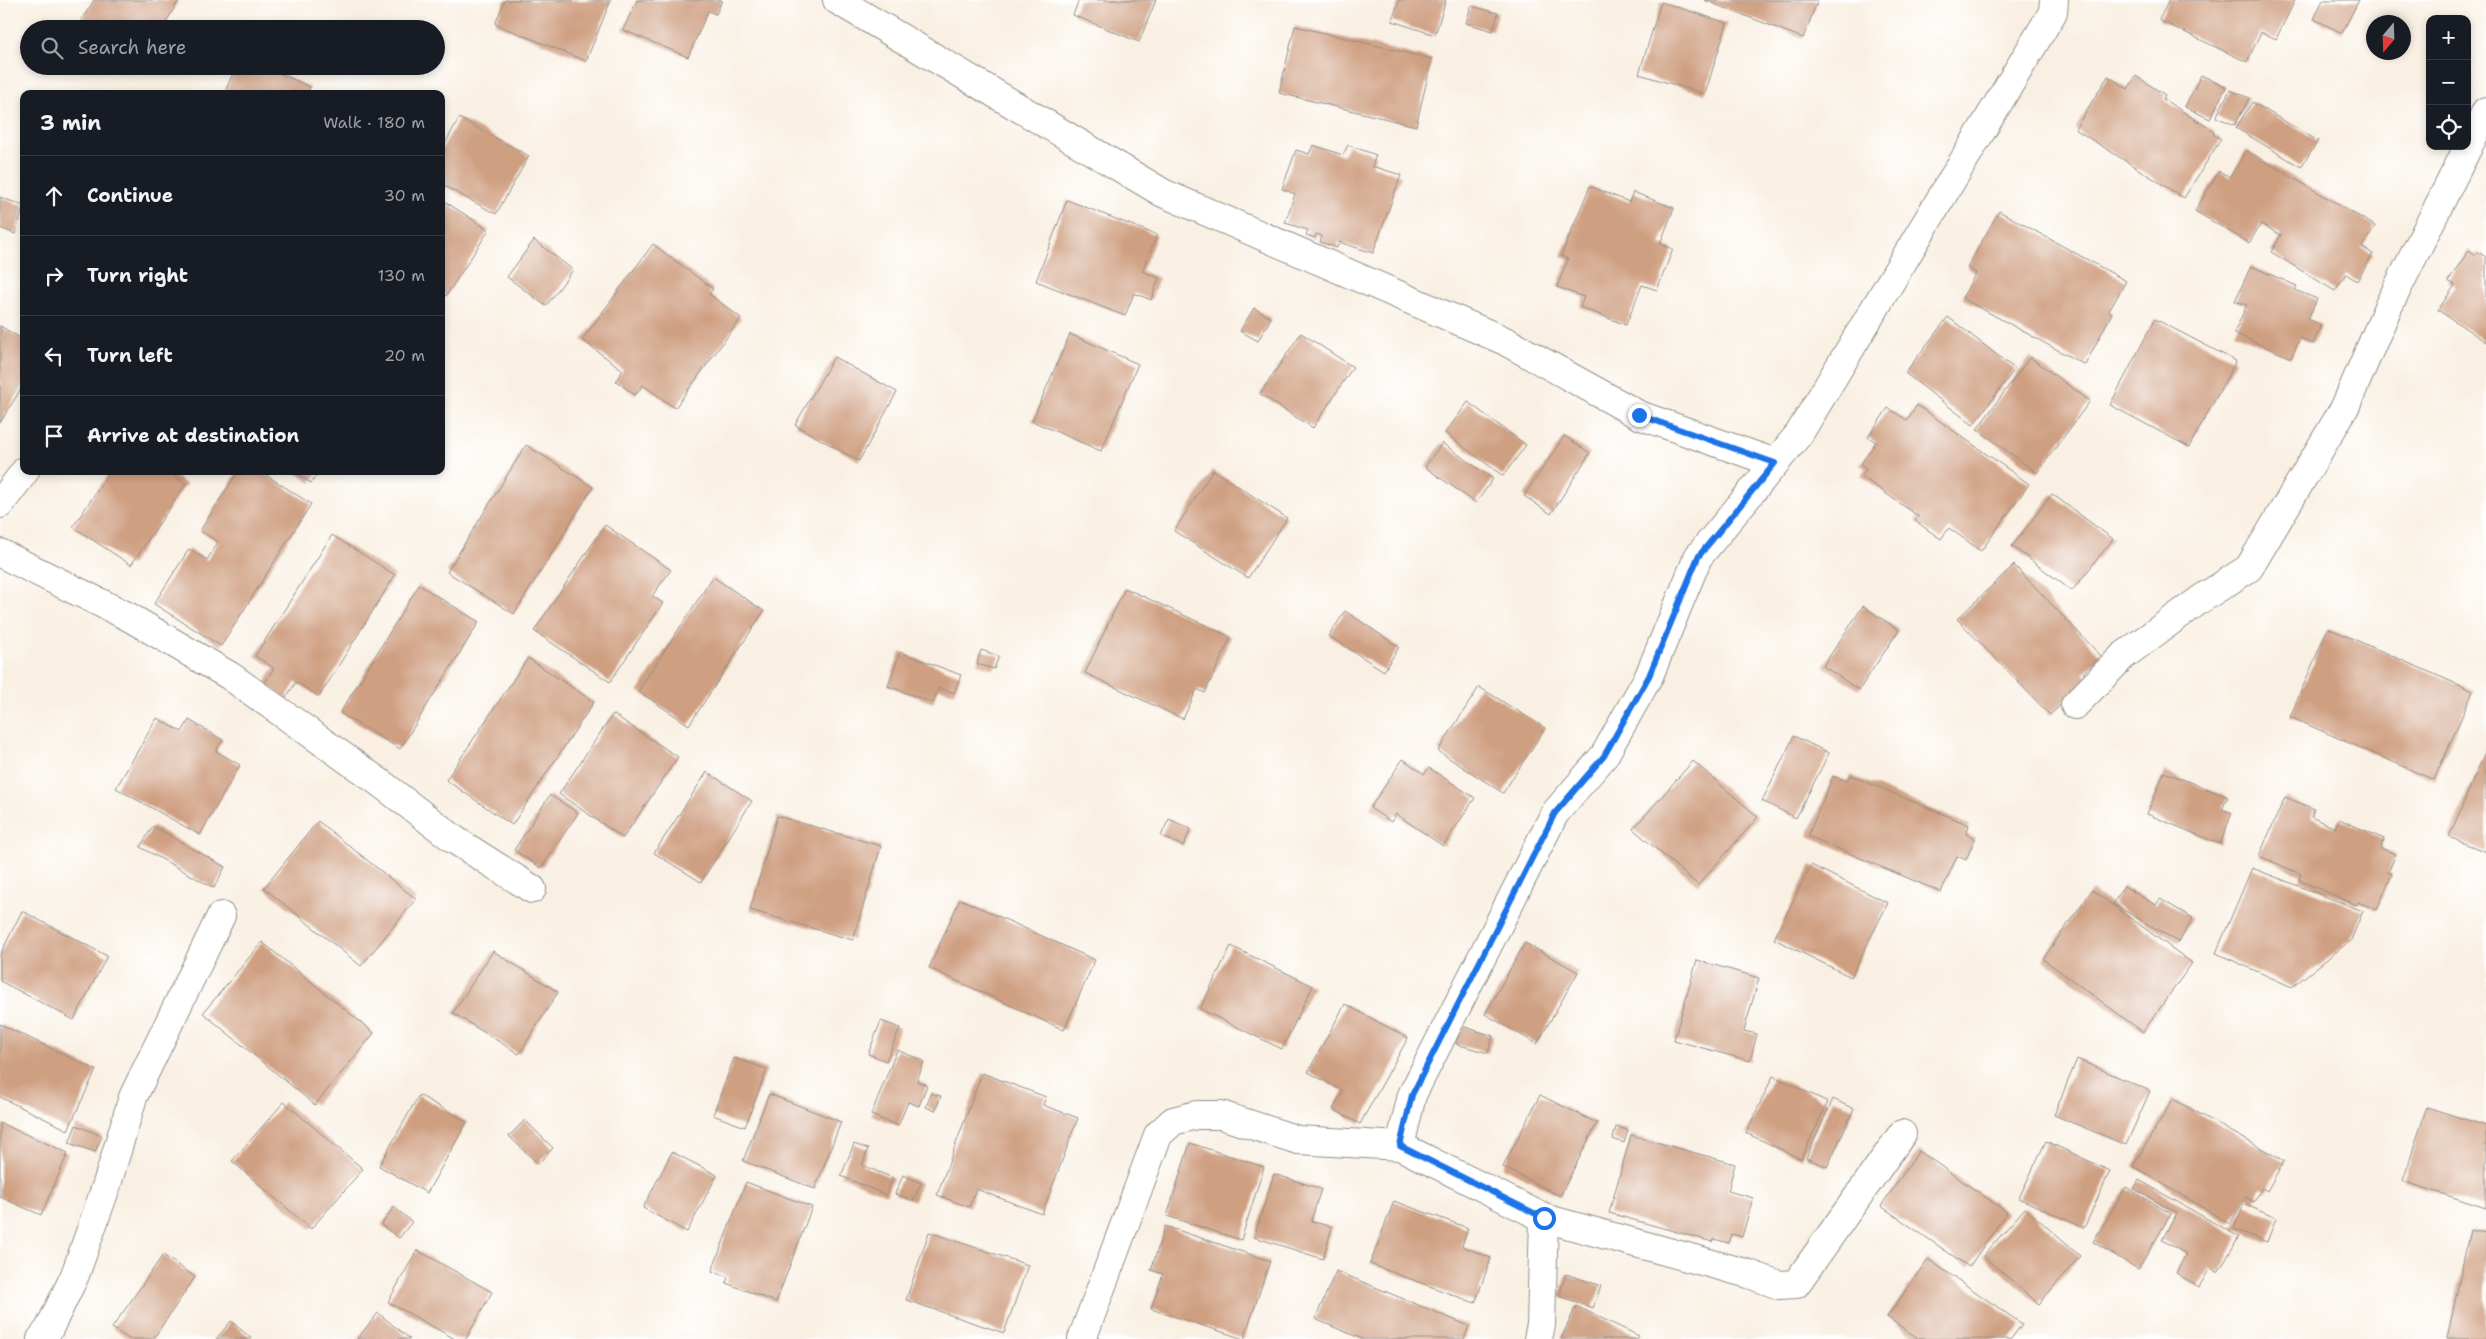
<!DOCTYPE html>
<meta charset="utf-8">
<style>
body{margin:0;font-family:"Shantell Sans",sans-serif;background:#20242c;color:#f1f3f6}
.controls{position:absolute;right:15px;top:15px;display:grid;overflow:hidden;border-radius:10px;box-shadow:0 2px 8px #0003}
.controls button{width:45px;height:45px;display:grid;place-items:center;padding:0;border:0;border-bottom:1px solid #363941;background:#171b24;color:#f1f3f6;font:25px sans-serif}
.compass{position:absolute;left:2366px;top:15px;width:45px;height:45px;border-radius:50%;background:#171b24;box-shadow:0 2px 8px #0003;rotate:199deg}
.stop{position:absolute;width:15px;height:15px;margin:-11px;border:4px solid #1a73e8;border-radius:50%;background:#fff}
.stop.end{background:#1a73e8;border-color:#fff;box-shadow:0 1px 5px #0008}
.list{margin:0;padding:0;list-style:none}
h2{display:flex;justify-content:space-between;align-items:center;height:65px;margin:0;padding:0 20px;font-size:21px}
h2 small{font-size:16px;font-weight:400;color:#9ea1a6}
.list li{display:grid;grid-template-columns:32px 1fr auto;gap:15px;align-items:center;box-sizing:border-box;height:80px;padding:0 20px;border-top:1px solid #363941}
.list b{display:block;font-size:19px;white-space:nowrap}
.list em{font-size:16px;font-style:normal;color:#9ea1a6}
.icon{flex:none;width:28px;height:28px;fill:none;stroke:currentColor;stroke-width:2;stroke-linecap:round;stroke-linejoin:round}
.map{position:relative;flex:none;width:2486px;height:1339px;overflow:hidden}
.search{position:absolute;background:#171b24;box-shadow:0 2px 8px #0003;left:20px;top:20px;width:425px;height:55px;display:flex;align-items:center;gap:12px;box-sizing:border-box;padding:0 18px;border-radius:28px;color:#9ea1a6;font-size:19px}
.panel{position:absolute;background:#171b24;box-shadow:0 2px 8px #0003;left:20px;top:90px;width:425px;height:385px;border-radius:10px}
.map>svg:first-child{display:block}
.building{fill:#cf9f81}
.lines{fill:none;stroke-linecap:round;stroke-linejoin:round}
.street-casing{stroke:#928e87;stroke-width:30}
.street{stroke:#fff;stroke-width:28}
.route{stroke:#1a73e8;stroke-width:6}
</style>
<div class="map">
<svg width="2486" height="1339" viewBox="0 0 2486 1339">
<rect width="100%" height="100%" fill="#fff"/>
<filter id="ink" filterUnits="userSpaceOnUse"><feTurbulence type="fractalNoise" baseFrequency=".02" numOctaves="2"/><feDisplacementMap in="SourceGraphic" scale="10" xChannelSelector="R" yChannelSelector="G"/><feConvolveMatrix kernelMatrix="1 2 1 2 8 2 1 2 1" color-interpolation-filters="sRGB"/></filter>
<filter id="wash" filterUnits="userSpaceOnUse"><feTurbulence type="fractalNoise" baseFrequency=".0096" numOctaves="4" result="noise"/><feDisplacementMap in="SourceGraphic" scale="20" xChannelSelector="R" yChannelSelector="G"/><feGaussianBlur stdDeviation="1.12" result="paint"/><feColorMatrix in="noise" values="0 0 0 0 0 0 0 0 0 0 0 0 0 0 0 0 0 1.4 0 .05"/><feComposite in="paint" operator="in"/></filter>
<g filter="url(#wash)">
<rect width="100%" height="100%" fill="#f9f0e3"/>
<g id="blocks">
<!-- building -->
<path class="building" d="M94,0H179L162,29H76Z
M505,0H611L586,61L495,24Z
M637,0H722L716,14L708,11L688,57L623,30Z
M1079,0H1156L1139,42L1073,15Z
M1399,0H1446L1435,35L1392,21Z
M1704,0H1818L1803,38Z
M2169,0H2295L2276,39L2261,32L2247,62L2159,20Z
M2323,0H2359L2342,33L2314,19Z
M1661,2L1727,23L1705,94L1639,74Z
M1471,6L1498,13L1493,31L1466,23Z
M1295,26L1432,59L1416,126L1279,93Z
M236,66H264L310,87L307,94H224Z
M2201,75L2226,87L2210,119L2185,107Z
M2108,76L2128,89L2136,76L2165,95L2163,99L2215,132L2213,134L2221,139L2184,198L2075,129Z
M2230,90L2249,98L2235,125L2216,117Z
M2252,102L2318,141L2301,167L2236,128Z
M459,118L529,156L496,214L441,184V151Z
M1313,145L1343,155L1348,145L1376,155L1372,166L1401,175L1373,253L1339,242L1337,248L1320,242L1322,236L1316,234L1315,238L1306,235L1308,230L1285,223L1295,194L1282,189L1296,150L1309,154Z
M2246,150L2375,226L2362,247L2373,254L2357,281L2346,274L2335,291L2271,252L2281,235L2261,224L2249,243L2195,211L2219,171L2230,177Z
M1590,186L1629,202L1633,192L1674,208L1660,244L1673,249L1657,290L1642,285L1626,325L1580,307L1584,297L1557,287L1568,259L1561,256Z
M0,197L24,206L15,234L0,228Z
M441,199L489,230L446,296L441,293Z
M1067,200L1157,235L1142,271L1159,278L1151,300L1134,293L1125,316L1036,281Z
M1999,211L2126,281L2109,311L2112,313L2085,365L1962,298L1976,273L1967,268Z
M534,240L573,270L546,306L507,277Z
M653,244L713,289L709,294L741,318L675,408L643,385L635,395L616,381L623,370L582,340Z
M2469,250L2476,255L2478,252L2486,257V342L2438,310L2455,285L2448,281Z
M2251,266L2297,286L2295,290L2317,299L2308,319L2321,325L2313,344L2300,338L2291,358L2234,333L2247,305L2235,301Z
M1254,308L1271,318L1258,341L1240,331Z
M1948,317L2015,369L1973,425L1905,373Z
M2155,319L2236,361L2189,447L2110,405Z
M0,326L24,340V384L0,423Z
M1301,333L1353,367L1313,428L1260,394Z
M1070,334L1138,364L1101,451L1032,421Z
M834,357L897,392L859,461L795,425Z
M2030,357L2090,401L2037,473L1977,429Z
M1468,402L1526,445L1503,476L1445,433Z
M1917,405L2029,484L1981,551L1949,528L1941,539L1915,521L1918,516L1861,476L1866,469L1860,465L1876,442L1868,437L1888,408L1907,420Z
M1564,436L1590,453L1551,514L1524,496Z
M1442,443L1493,479L1476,503L1425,467Z
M526,445L593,487L514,614L447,572Z
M1213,470L1287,518L1248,578L1174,531Z
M110,471H167L186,484L131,565L73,527Z
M238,471H260L311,504L221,646L154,604L189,549L207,560L218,542L200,531Z
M293,471H319L311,483Z
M2052,494L2113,539L2072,591L2012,546Z
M605,525L671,570L652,596L663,603L610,682L534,631Z
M332,535L395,575L319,697L296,682L286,698L264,684L274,668L255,656Z
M2014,565L2101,656L2083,673L2089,678L2050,715L1957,619Z
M713,577L764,611L689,725L638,691Z
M419,585L479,622L400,749L340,713Z
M1125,588L1231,637L1205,693L1197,689L1183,719L1085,673Z
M1863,606L1899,630L1859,690L1823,666Z
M1345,611L1399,647L1384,671L1329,636Z
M2328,628L2473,691L2434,780L2290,717Z
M981,650L999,656L994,669L977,664Z
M900,652L961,675L954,693L939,688L933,703L888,686Z
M528,658L594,702L512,825L446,780Z
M1479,687L1545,728L1503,793L1438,751Z
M613,714L678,757L623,838L559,794Z
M157,718L182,732L189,720L223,740L216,751L240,765L200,835L116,788Z
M1794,736L1829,753L1796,818L1762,801Z
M2486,750V852L2449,837Z
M1403,759L1424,774L1429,768L1475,798L1443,846L1396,814L1391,822L1370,808Z
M1693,761L1758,817L1698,885L1633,829Z
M707,772L752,801L701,882L654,853Z
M2164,772L2228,797L2222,809L2232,813L2220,844L2147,814Z
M1850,775L1969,825L1966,834L1975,838L1966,860L1957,856L1941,892L1808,836L1833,776L1847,781Z
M550,795L578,813L541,868L514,850Z
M2285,797L2314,809L2311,817L2335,828L2339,819L2384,839L2380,848L2396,854L2388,872L2392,874L2377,910L2358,902L2357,905L2299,880L2301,874L2259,856Z
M777,816L881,846L853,940L750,910Z
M1169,819L1191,829L1183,846L1161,836Z
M318,821L416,899L361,966L264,888Z
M153,826L225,867L214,888L140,847Z
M1811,865L1888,903L1851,977L1774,939Z
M2252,868L2363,911L2351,940L2292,987L2216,953Z
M2124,886L2156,905L2160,899L2193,918L2179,942L2113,904Z
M2092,890L2192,963L2143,1032L2043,959Z
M960,899L1095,960L1064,1030L929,968Z
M22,911L107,956L74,1020L0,981V955Z
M262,942L374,1033L315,1105L203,1013Z
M1525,943L1578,972L1537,1044L1485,1014Z
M1231,946L1313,986L1282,1049L1200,1009Z
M493,951L558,992L519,1054L453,1013Z
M1697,960L1759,978L1744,1031L1757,1034L1750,1061L1674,1040Z
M1345,1004L1408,1038L1360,1124L1333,1109L1343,1091L1308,1072Z
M881,1021L900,1028L886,1061L868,1054Z
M0,1024L96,1070L68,1130L0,1097Z
M1462,1026L1493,1036L1488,1053L1456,1044Z
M897,1050L924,1061L917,1081L927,1085L919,1106L908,1102L898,1126L871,1115Z
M734,1058L767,1069L745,1127L713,1115Z
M2077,1059L2150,1091L2126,1145L2054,1115Z
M982,1073L1046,1097L1043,1105L1078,1118L1042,1214L976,1189L969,1207L937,1195Z
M1773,1076L1828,1102L1801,1159L1746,1133Z
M931,1093L941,1096L935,1111L926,1107Z
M769,1094L841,1122L815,1189L743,1161Z
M419,1095L467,1122L427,1193L379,1166Z
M1540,1095L1597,1123L1560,1196L1503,1167Z
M1833,1099L1854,1109L1827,1167L1806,1158Z
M2173,1099L2284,1161L2267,1191L2262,1188L2254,1202L2246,1197L2230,1224L2133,1166Z
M284,1102L363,1169L311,1229L232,1161Z
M2427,1107L2486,1126V1208L2403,1181Z
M525,1120L553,1148L538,1164L509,1136Z
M0,1123L68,1153L41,1215L0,1197Z
M76,1125L102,1136L95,1152L69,1143Z
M1616,1127L1628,1130L1624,1143L1613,1139Z
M1631,1135L1735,1164L1728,1191L1753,1198L1742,1237L1732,1234L1729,1243L1714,1239L1713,1242L1609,1213Z
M2046,1141L2110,1171L2084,1228L2019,1198Z
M1190,1143L1264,1167L1241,1240L1167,1216Z
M854,1144L868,1149L862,1165L893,1178L886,1195L841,1176Z
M1919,1151L2007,1212L1969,1267L1881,1206Z
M672,1152L717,1175L687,1232L643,1208Z
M1274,1174L1321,1189L1311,1221L1332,1227L1323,1259L1254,1237Z
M903,1175L921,1183L914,1201L895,1194Z
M2139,1180L2239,1237L2218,1273L2210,1268L2199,1287L2176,1273L2186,1254L2162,1240L2177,1213L2134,1189Z
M746,1182L812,1207L776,1302L726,1283L728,1277L712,1271Z
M2126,1187L2171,1214L2138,1269L2093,1242Z
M1394,1201L1468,1228L1462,1246L1491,1258L1475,1303L1370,1264Z
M2244,1204L2276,1218L2267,1242L2234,1229Z
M394,1207L412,1222L399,1238L381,1225Z
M2025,1208L2080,1256L2039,1304L1983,1256Z
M1165,1226L1270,1261L1244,1339L1151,1309L1163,1274L1151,1270Z
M2470,1230L2486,1233V1339H2447Z
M929,1232L1028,1265L1004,1333L906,1300Z
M417,1250L492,1292L466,1339H455L388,1302Z
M163,1255L195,1277L153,1339H129L112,1328Z
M1928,1259L2022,1324L2011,1339H1919L1887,1317Z
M1336,1271L1469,1326L1464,1339H1362L1315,1319Z
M1566,1274L1601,1286L1593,1308L1559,1296Z
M1576,1306L1639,1336L1637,1339H1561Z
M378,1313L410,1339H357Z
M231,1321L252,1339H216Z"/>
</g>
</g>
<g filter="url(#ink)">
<use href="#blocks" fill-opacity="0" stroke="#928e87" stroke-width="1"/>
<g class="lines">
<defs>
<path id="street" d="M837,0L1163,193L1505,341L1639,415L1775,463
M0,504L25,471
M0,553L129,617L230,676L379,782L455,840L532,889
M2075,705L2123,656L2201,599L2249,568L2345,407L2388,307L2486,111
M1400,1146L1412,1095L1555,813L1604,756L1649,676L1698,557L1799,434L2053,12L2054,0
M41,1339L49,1329L75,1275L107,1184L133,1097L221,916
M1082,1339L1158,1135L1173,1121L1196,1115H1221L1298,1140L1400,1146L1544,1218L1749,1274L1779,1285L1796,1284L1902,1134
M1538,1339L1541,1325L1544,1218"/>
</defs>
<!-- street casing -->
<use href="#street" class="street-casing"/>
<!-- street -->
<use href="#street" class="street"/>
</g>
</g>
<g class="lines" filter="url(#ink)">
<!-- route -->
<path class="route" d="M1544,1218L1400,1146L1412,1095L1555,813L1604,756L1649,676L1698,557L1775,463L1639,415"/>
</g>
</svg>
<div class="controls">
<button>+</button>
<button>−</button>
<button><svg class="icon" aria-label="locate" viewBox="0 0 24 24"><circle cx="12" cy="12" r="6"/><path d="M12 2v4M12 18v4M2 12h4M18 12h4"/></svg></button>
</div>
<svg class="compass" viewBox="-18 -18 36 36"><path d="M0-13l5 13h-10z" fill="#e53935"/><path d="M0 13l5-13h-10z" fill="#9ea1a6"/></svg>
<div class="stop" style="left:1544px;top:1218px"></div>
<div class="stop end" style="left:1639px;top:415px"></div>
<div class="search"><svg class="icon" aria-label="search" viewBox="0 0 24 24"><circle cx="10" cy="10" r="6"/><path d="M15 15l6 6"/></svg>Search here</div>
<section class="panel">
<h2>3 min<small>Walk · 180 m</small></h2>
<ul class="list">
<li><svg class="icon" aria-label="ahead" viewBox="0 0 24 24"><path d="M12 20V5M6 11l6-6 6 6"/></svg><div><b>Continue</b></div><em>30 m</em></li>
<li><svg class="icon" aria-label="right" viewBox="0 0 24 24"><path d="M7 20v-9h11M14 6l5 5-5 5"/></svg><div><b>Turn right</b></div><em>130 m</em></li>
<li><svg class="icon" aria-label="left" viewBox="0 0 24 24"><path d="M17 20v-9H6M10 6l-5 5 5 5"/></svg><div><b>Turn left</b></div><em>20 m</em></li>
<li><svg class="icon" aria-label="arrive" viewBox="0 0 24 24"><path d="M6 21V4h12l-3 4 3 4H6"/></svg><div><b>Arrive at destination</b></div></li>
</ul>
</section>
</div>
